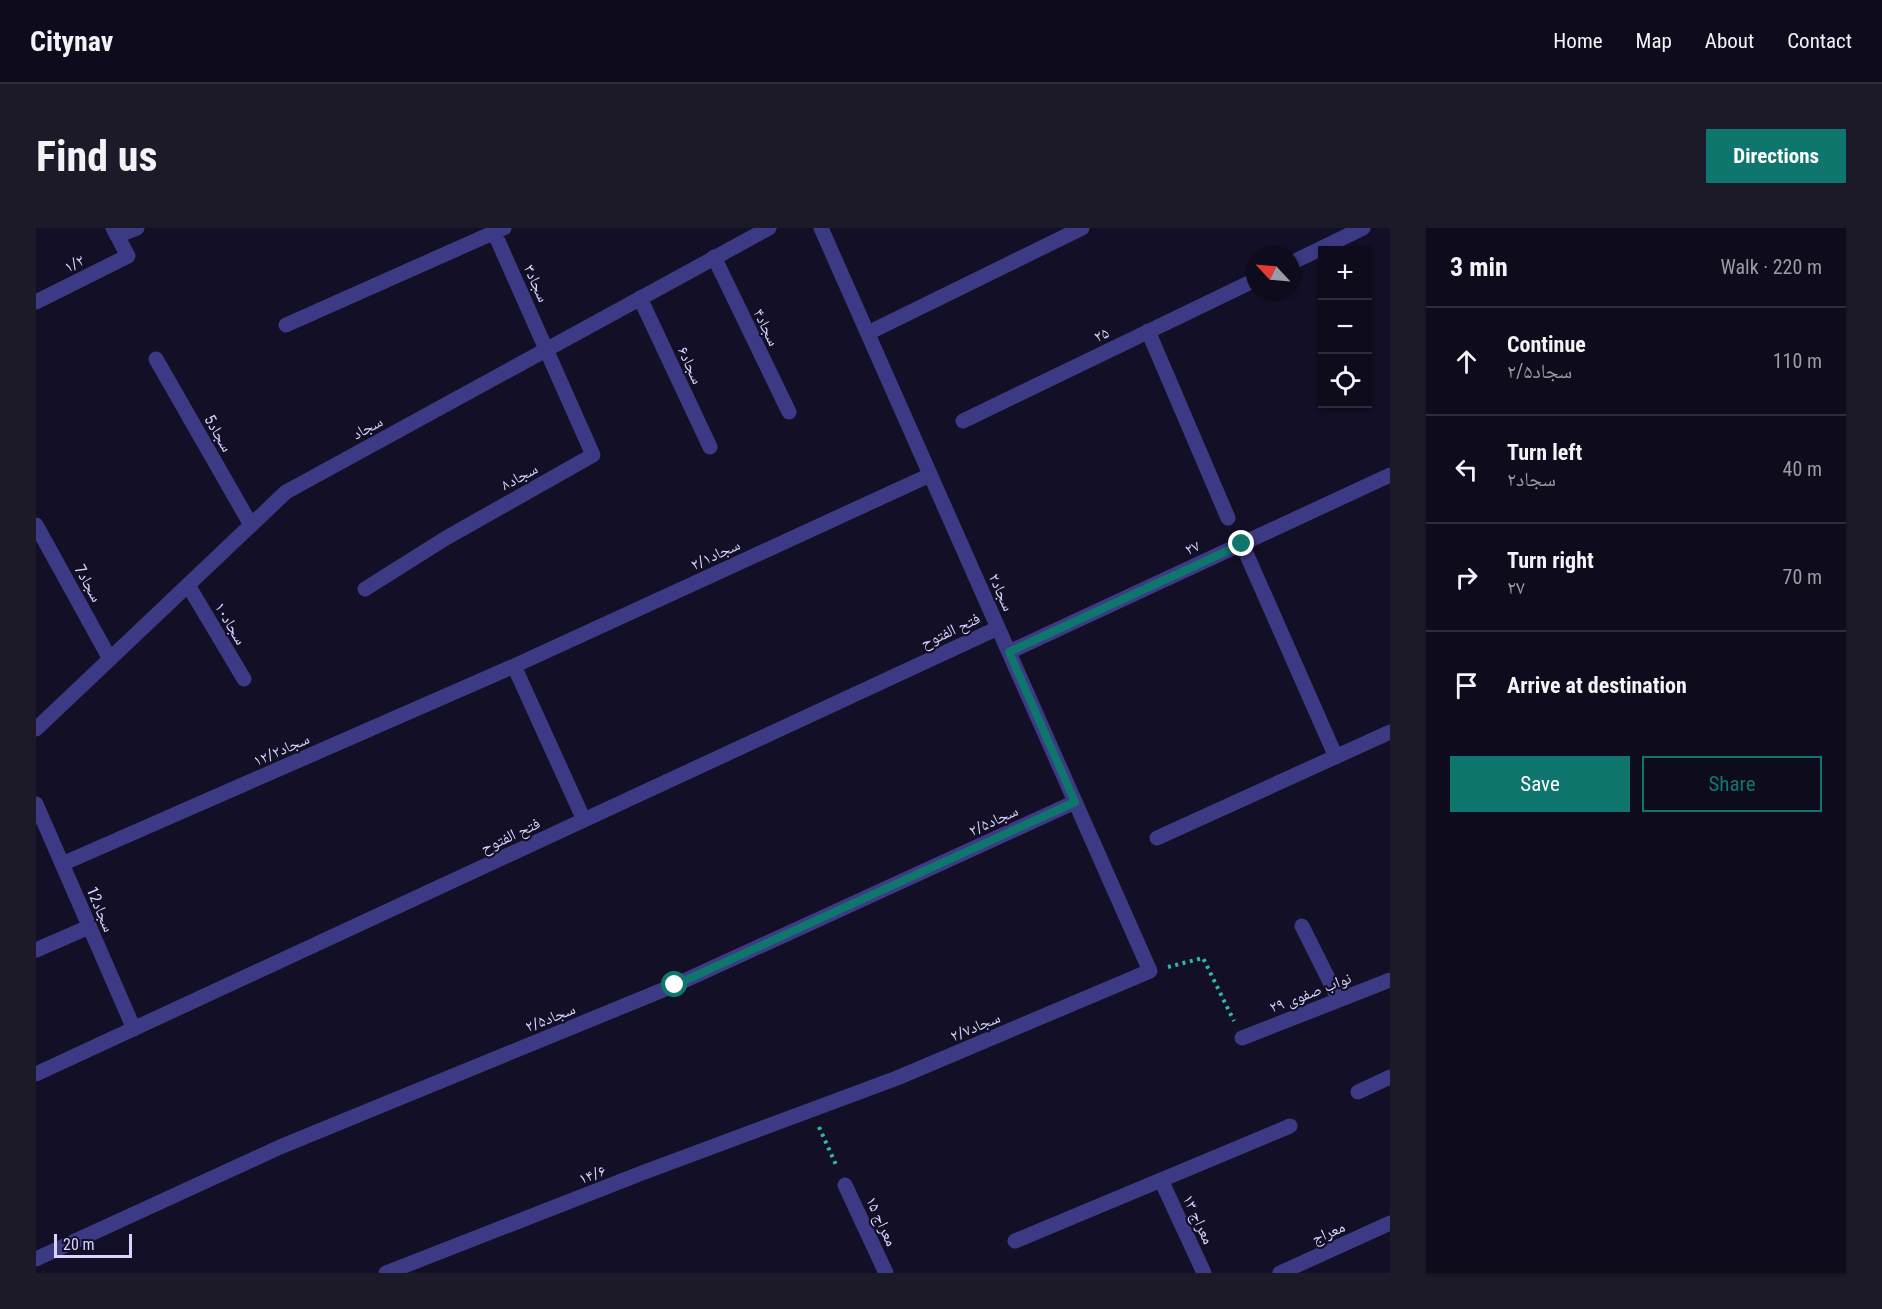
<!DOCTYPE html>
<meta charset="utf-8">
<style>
body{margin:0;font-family:"Roboto Condensed","Noto Naskh Arabic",sans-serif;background:#1c1929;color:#f1f3f6}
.controls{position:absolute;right:18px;top:18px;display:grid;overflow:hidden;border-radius:0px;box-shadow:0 2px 4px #0004}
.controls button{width:54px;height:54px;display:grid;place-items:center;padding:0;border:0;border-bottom:2px solid #2e2b3b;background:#0e0b1c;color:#f1f3f6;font:30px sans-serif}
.compass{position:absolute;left:1210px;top:18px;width:54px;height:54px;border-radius:50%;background:#0e0b1c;box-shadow:0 2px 4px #0004;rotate:296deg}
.scale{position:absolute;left:18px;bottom:15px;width:78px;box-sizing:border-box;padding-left:6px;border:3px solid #d9d4ff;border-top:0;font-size:16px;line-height:21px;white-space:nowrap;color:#d9d4ff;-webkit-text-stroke:4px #130f26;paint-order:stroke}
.stop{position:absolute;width:18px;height:18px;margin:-14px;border:4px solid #0f766e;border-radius:50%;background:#fff}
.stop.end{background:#0f766e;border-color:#fff;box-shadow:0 2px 6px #0008}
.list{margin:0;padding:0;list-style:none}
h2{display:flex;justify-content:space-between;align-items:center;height:78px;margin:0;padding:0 24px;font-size:26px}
h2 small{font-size:20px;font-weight:400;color:#9b9ba3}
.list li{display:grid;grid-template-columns:39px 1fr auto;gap:18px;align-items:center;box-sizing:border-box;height:108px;padding:0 24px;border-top:2px solid #2e2b3b}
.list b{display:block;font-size:22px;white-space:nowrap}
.list p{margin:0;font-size:20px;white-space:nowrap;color:#9b9ba3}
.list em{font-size:20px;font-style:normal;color:#9b9ba3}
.actions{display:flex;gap:12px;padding:18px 24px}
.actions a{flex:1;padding:14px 0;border:2px solid #0f766e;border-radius:0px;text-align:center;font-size:21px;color:#0f766e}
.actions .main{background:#0f766e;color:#fff}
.icon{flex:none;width:33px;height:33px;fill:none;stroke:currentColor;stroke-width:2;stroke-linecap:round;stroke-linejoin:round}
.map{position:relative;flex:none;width:1354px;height:1045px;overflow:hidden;border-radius:0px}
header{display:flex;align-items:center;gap:36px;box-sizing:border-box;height:84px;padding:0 30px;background:#0e0b1c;border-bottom:2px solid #2e2b3b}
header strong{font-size:28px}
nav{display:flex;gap:33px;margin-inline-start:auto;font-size:21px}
.intro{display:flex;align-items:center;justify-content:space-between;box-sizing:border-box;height:144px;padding:0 36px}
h1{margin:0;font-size:42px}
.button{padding:15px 27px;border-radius:0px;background:#0f766e;color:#fff;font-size:21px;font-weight:700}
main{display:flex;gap:36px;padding:0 36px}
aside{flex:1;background:#0e0b1c;border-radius:0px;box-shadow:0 2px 4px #0004}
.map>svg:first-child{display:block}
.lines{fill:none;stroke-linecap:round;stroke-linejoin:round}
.path{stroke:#2fb8b0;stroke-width:4;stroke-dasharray:3 4.5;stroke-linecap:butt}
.minor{stroke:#3d3a85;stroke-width:15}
.tertiary{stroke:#3d3a85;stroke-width:15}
.route{stroke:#0f766e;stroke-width:8}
.labels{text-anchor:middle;stroke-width:4.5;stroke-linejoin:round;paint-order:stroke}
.street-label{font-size:16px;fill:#d9d4ff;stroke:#130f26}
</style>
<header>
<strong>Citynav</strong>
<nav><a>Home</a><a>Map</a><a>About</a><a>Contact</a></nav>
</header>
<div class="intro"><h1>Find us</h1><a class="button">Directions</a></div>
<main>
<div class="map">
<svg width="1354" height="1045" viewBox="0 0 1354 1045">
<rect width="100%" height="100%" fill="#130f26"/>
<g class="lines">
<!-- path -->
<path class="path" d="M1132,739L1167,730L1198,793
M783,899L801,939"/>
<!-- minor -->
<path class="minor" d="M81,8L101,0
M678,29L753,184
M1255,35L1327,0
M604,70L674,219
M0,74L92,28L77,0
M250,97L468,0
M1112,103L1192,290
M832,105L1046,0
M120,131L215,297
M927,193L1219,52
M0,297L74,431
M1206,316L1300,529
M152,357L208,451
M329,361L410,310L557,227L458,4
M973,424L1354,247
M478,438L548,592
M0,576L98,801
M1121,610L1354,504
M26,636L478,438L894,247
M1266,698L1303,772
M0,722L53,699
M1206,810L1354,752
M0,846L962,400
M1322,864L1354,849
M1125,952L1168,1045
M809,957L850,1045
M979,1013L1254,898
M0,1031L244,919L639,757L1039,574
M350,1045L606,945L861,850L1114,743L785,0"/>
<!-- tertiary -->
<path class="tertiary" d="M0,501L250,264L733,0
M1244,1045L1354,995"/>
</g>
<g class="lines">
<!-- route -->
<path class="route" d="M639,757L1039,574L973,424L1206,316"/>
</g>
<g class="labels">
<!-- street labels -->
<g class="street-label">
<text transform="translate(38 35) rotate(-27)" y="6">۱/۲</text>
<text transform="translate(501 55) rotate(66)" y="6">۳سجاد</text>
<text transform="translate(731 99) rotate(64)" y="6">۴سجاد</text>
<text transform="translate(1065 106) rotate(-26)" y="6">۲۵</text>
<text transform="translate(655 137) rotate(65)" y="6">۶سجاد</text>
<text transform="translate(331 199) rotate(-29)" y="6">سجاد</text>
<text transform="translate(183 205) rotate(60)" y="6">5سجاد</text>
<text transform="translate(483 248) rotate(-29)" y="6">۸سجاد</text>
<text transform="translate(1156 319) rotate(-25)" y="6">۲۷</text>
<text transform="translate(679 326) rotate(-25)" y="6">۲/۱سجاد</text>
<text transform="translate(53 355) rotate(61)" y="6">7سجاد</text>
<text transform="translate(966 364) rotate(66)" y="6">۲سجاد</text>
<text transform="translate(195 395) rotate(59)" y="6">۱۰سجاد</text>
<text transform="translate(914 402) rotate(-25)" y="6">فتح الفتوح</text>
<text transform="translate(245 521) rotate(-24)" y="6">۱۲/۲سجاد</text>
<text transform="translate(957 592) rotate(-25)" y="6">۲/۵سجاد</text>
<text transform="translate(474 607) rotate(-25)" y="6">فتح الفتوح</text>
<text transform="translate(65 681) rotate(67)" y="6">12سجاد</text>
<text transform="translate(1274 764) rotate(-21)" y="6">نواب صفوی ۲۹</text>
<text transform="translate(514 789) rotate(-22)" y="6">۲/۵سجاد</text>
<text transform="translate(939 798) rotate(-23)" y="6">سجاد۲/۷</text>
<text transform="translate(556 946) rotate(-21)" y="6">۱۴/۶</text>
<text transform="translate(1163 991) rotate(65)" y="6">معراج ۱۳</text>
<text transform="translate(846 993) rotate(65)" y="6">معراج ۱۵</text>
<text transform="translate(1292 1004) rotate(-24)" y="6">معراج</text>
</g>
</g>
</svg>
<div class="controls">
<button>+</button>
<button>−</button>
<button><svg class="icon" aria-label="locate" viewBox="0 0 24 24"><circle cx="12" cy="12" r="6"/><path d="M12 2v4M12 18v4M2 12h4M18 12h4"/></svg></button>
</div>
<svg class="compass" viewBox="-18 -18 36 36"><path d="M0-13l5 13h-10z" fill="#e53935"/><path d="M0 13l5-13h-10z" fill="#9b9ba3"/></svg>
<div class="scale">20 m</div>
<div class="stop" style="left:639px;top:757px"></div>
<div class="stop end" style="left:1206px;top:316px"></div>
</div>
<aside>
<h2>3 min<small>Walk · 220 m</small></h2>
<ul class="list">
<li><svg class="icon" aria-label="ahead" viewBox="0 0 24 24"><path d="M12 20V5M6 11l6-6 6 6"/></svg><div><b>Continue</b><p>۲/۵سجاد</p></div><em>110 m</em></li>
<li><svg class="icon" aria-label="left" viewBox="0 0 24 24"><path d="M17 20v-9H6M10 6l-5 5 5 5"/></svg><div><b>Turn left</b><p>۲سجاد</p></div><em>40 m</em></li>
<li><svg class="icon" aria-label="right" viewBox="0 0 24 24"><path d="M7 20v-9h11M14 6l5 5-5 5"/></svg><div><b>Turn right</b><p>۲۷</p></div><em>70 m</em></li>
<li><svg class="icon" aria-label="arrive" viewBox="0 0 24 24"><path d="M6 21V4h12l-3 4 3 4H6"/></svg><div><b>Arrive at destination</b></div></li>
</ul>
<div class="actions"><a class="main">Save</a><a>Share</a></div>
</aside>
</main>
